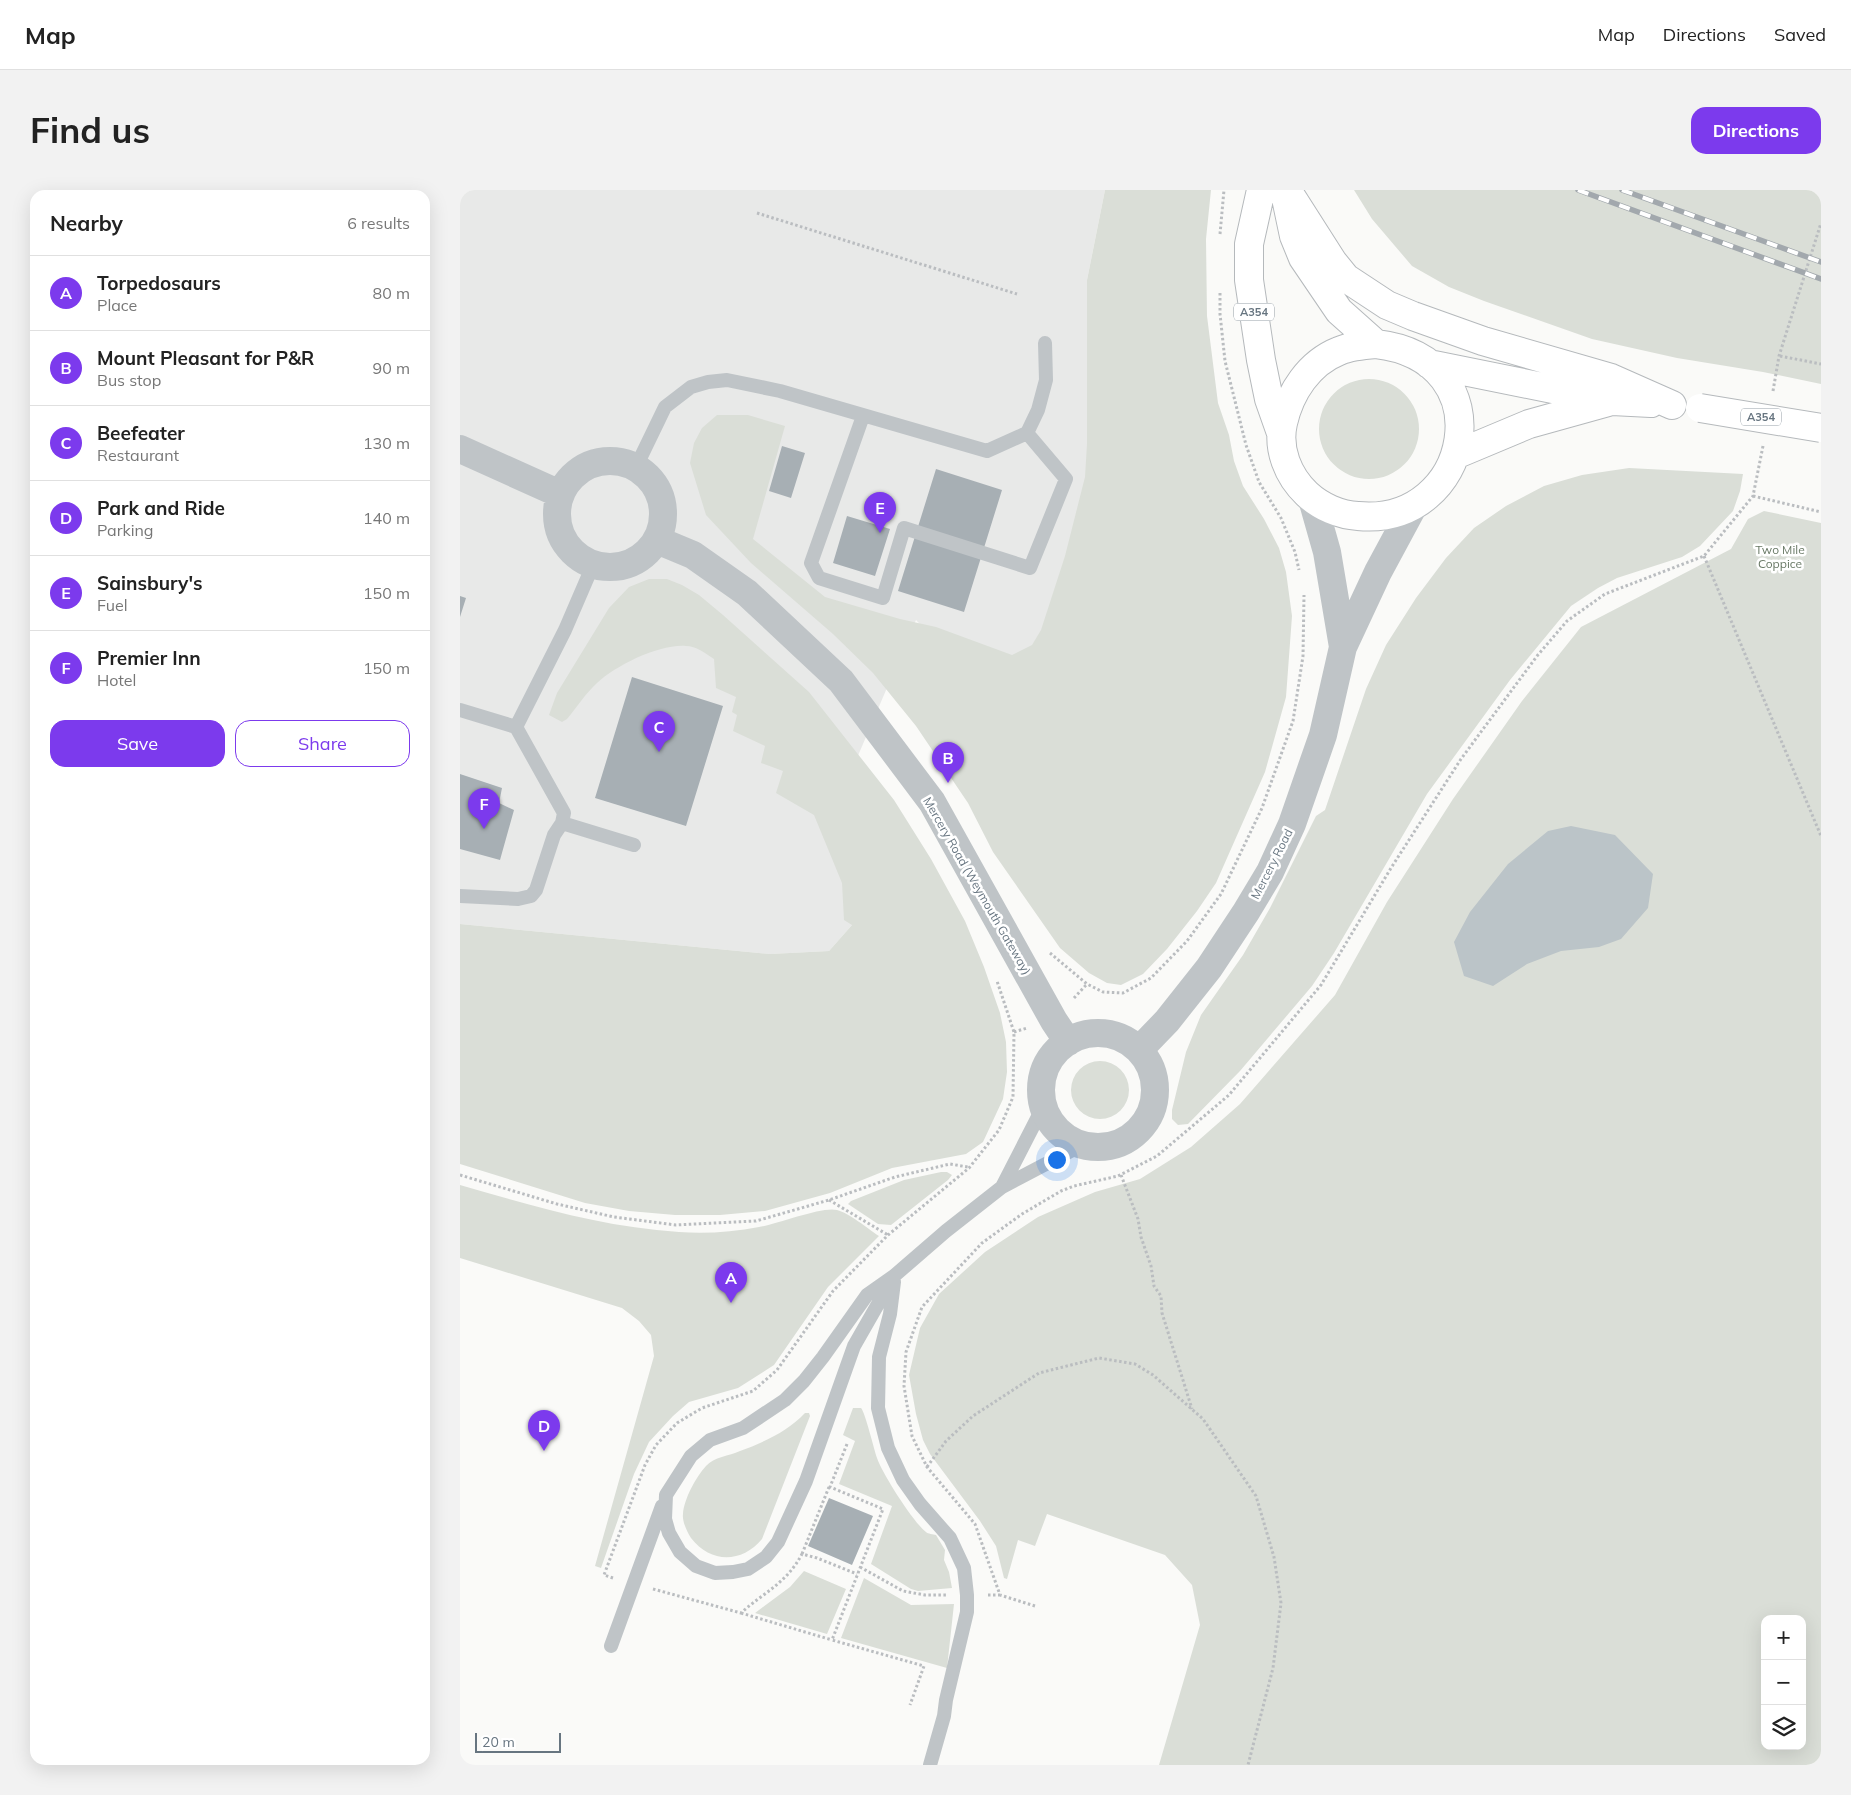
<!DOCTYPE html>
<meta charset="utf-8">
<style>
body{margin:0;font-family:Mulish,sans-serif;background:#f2f2f2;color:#222}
.controls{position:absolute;right:15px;bottom:15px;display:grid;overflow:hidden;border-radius:10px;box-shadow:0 5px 20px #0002}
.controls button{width:45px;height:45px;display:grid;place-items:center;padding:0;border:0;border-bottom:1px solid #e0e0e0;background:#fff;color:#222;font:25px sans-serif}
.scale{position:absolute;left:15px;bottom:12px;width:86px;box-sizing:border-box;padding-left:5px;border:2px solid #677580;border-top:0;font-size:14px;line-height:18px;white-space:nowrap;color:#677580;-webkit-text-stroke:4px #fff;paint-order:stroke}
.you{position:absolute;left:596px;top:969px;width:18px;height:18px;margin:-12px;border:4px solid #fff;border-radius:50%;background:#1a73e8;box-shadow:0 0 0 8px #1a73e833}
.badge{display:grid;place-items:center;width:32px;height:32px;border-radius:50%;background:#7c3aed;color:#fff;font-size:16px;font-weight:700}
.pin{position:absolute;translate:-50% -41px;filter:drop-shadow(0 1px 2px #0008)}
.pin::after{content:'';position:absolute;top:26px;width:18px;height:15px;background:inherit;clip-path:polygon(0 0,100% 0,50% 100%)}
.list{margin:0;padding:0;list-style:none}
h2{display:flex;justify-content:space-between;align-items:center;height:65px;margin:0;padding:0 20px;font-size:21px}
h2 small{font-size:16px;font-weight:400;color:#767676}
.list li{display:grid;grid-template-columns:32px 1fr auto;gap:15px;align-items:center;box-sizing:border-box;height:75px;padding:0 20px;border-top:1px solid #e0e0e0}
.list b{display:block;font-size:19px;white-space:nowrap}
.list p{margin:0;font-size:16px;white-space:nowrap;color:#767676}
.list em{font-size:16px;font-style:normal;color:#767676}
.actions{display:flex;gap:10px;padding:15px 20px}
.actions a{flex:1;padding:11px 0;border:1px solid #7c3aed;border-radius:15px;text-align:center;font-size:18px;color:#7c3aed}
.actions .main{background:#7c3aed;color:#fff}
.icon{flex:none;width:28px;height:28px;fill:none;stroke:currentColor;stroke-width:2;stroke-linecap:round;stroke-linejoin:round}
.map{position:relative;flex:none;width:1361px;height:1575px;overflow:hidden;border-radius:15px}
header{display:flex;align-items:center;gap:30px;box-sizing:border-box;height:70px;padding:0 25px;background:#fff;border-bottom:1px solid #e0e0e0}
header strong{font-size:24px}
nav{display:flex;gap:28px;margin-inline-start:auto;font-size:18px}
.intro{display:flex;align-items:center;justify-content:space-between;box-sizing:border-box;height:120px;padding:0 30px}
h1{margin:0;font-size:35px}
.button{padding:12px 22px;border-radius:15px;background:#7c3aed;color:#fff;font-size:18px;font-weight:700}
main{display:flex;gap:30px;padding:0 30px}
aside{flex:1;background:#fff;border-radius:15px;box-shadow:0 5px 20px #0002}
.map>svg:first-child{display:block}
.built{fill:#e8e9e8}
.green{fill:#daded7;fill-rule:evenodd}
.water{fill:#bbc4c8}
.building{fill:#a7afb4}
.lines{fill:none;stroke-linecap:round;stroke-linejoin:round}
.highway-casing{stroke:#b5b9bc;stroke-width:30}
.path{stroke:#babdc0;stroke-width:3;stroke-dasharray:2.5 2.5;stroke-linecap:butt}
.lane{stroke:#bfc4c7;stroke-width:14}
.street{stroke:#bfc4c7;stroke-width:28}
.highway{stroke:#fff;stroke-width:28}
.rail-casing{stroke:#a2a8ad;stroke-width:5.5}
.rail{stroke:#fff;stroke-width:4;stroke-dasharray:11;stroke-linecap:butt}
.highway-bridge-casing{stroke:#b5b9bc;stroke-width:30;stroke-linecap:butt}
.highway-bridge{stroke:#fff;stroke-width:28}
.labels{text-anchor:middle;stroke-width:5;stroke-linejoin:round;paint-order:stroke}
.shield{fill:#fff;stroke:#959ea6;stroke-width:1}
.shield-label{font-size:11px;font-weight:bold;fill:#677580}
.park-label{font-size:12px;fill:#697966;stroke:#fff}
.street-label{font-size:12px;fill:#677580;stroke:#fff}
</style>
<header>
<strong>Map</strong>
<nav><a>Map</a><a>Directions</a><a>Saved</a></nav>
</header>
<div class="intro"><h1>Find us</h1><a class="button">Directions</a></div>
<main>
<aside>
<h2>Nearby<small>6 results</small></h2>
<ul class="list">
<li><span class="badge">A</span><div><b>Torpedosaurs</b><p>Place</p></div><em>80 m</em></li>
<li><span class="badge">B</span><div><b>Mount Pleasant for P&amp;R</b><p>Bus stop</p></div><em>90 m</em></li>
<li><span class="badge">C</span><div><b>Beefeater</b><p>Restaurant</p></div><em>130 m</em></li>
<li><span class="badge">D</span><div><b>Park and Ride</b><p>Parking</p></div><em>140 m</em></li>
<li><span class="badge">E</span><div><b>Sainsbury's</b><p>Fuel</p></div><em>150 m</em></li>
<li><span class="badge">F</span><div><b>Premier Inn</b><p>Hotel</p></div><em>150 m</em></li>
</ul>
<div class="actions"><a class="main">Save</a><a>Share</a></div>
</aside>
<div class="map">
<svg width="1361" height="1575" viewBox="0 0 1361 1575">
<rect width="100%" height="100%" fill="#fafaf8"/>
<!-- built -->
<path class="built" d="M0,0H645L627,90V326L574,502L470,445L456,430L394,575L392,735L369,761L310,764L0,734Z"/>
<!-- green -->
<path class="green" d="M645,0H751L746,49L747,126L758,213L769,245L774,271L783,296L804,329L819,358L826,382L832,426L826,507L805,582L756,693L737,721L707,759L683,784L661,795L647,793L629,783L600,758L533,662L508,613L456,536L413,483L373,444L291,373L246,325L230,273L234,253L242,238L257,225H288L325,236L293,349L365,407L440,429L476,437L552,465L572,455L581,440L605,366L625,287L627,254V90Z
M894,0H1361V194L1303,182L1217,168L1132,149L1024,111L989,97L952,76L912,29Z
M859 239a50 50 0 1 1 100 0a50 50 0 1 1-100 0Z
M1169,278L1283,284L1280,301L1273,321L1240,356L1222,367L1157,388L1138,398L1111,416L1050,490L967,604L874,763L852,796L780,881L728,934L718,935L712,929V920L726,862L741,825L783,765L810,718L856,626L865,620L906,499L926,455L956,408L986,368L1014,338L1046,316L1084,296L1122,285Z
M1304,321L1361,333V1575H699L740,1435L732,1395L705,1365L587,1324L575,1356L558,1350L547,1389L544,1388L536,1356L520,1331L470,1264L463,1250L456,1224L449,1185L460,1138L479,1104L525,1062L578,1027L635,1002L680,989L731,957L780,914L875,805L927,712L993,609L1062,511L1121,437L1271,359L1288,329ZM1305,1429H1342V1556H1305Z
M189,389H207L222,395L239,405L263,425L349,502L434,610L471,669L505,731L524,777L540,823L546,852L547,882L543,909L523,952L506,964L432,978L370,1003L305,1021L260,1025H215L169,1021L125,1013L0,974V734L310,764L369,761L392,735L384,730L382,693L354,625L316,603L323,581L301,573L305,556L273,541L277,525L272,522L276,507L256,498L254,469C245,463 236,456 226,456C199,454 157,475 137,493C126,503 117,517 107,529L102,532L89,525L97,503L149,418L169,397Z
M611 900a29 29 0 1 1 58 0a29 29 0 1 1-58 0Z
M481,982H487L492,985L488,990L431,1035L418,1034L388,1014L391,1011L444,990Z
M0,995C73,1016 142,1037 219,1042C245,1044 273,1042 299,1037C317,1034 363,1016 377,1020C389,1023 407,1038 419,1046L368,1097L314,1175L278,1198L229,1212L213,1226L189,1252L174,1284L141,1378L135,1376L194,1166L191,1145L179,1131L162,1118L0,1068Z
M393,1218H401C405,1222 414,1259 417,1268C422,1283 453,1332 466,1342C468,1344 473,1344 476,1345L485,1360L484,1370L489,1382L492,1398L458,1401L451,1399L411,1374L432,1316L379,1294L395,1251L383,1245Z
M345,1223H349L350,1226L302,1349C282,1373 251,1374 231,1348C227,1342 222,1331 223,1324C224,1309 236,1287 246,1276C254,1267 269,1266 280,1261C304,1252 327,1242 345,1223Z
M344,1381L386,1399L367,1444L295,1423L330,1397Z
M404,1388L451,1415L494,1414L487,1478L381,1448Z"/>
<!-- water -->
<path class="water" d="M1111,636L1155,645L1193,684L1188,718L1161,749L1139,757L1101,761L1067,774L1033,796L1004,786L994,752L1010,722L1048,674L1088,641Z"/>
<!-- building -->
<path class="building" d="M322,256L345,263L331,308L309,301Z
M476,279L542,300L504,422L438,401Z
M387,326L430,339L415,386L373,373Z
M0,406L6,408L0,427Z
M172,487L263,516L226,636L135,608Z
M0,584L42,598L39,613L54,620L40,670L0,659Z
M369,1308L413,1326L392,1375L348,1356Z"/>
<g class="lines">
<defs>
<path id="highway" d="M801,0L789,54V90L801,170L809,209L821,243
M827,0L873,72L886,88L927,115L953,126L1023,151L1151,188L1212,215
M826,8L834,46L843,68L879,121L916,154
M916,154C1046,169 1012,337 898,326C880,325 861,317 847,304C828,286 817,259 823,233C830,202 849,173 879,161C890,156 903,155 916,154Z
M969,174L1152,211L1191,213
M995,265L1069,234L1148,212"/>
</defs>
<!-- highway casing -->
<use href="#highway" class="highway-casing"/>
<!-- path -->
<path class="path" d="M297,23L557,104
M760,44L764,0
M760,103V124L765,171L786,255L799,292L821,328L835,362L839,380
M1320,166L1361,174
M1313,201L1319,166L1361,33
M1293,306L1361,322
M1244,366L1361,646
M590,763L627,794L643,802L663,803L691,788L727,751L761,704L802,618L833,531L843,466L844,405
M614,808L627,794
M554,842L567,838
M0,985L97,1014L154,1027L216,1035L296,1031L369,1010L435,987L490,974L508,977
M661,985L678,1029L681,1047L691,1076L694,1096L701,1106L702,1123L732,1219
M369,1010L428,1045
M387,1254L370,1297L423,1319L372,1450L464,1476L450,1515
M467,1277L486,1251L513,1226L579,1183L639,1168L675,1174L693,1185L743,1229L796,1306L814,1367L821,1413L813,1478L788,1575
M342,1364L369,1297
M400,1377L443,1401L465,1405H487
M153,1388L144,1385L185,1275L196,1255L217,1233L242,1218L293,1201L317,1180L373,1101L428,1045L509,978L539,940L553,907L554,842L537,791
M193,1399L281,1423C304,1402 326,1394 342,1364L357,1368L397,1384
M528,1405H540
M575,1416L540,1405L515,1334L467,1277L452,1246L444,1196L446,1162L462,1117L522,1053L562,1024L601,1001L614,996L658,986L697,966L769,905L861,795L931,678L1001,569L1077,466L1107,431L1145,404L1244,366L1293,306L1303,256
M281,1423L372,1450"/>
<!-- lane -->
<path class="lane" d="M403,226L351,373L359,388L423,408L444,338L570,378L606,289L567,243
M176,277L205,217L231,197L248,192L267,190L320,201L527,261L567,243L578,220L586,190L585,153
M0,520L56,537
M102,633L174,655
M0,706L58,709L71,706L76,700L94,645L102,633L104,623L56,537L105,440L133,375
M542,997L583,917
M434,1086L394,1156L346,1291L318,1352L306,1367L288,1379L273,1382L255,1383L236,1376L220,1362L209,1343L205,1329L206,1305L231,1266L250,1250L283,1238L325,1210L344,1191L363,1167L407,1105L434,1086L486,1041L542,997L622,955
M434,1092L430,1124L419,1167L418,1218L428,1258L443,1290L460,1314L490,1348L504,1378L507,1405V1422L486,1510L484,1526L470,1575
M151,1456L202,1316"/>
<!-- street -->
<path class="street" d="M0,259L100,304
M97 324a53 53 0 1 1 106 0a53 53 0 1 1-106 0Z
M852,309L867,362L883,457
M197,350L233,365L287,403L381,491L472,612L594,831L608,852
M581 900a57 57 0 1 1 114 0a57 57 0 1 1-114 0Z
M679,860L707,831L749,778L786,722L810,682L832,634L863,545L883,457L918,382L953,317"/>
<!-- highway -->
<use href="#highway" class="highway"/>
<defs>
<path id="rail" d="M1118,0L1361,89
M1162,0L1361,72"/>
</defs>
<!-- rail casing -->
<use href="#rail" class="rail-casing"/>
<!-- rail -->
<use href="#rail" class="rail"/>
<defs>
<path id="highway-bridge" d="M1240,218L1361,238"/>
</defs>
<!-- highway-bridge casing -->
<use href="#highway-bridge" class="highway-bridge-casing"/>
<!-- highway-bridge -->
<use href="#highway-bridge" class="highway-bridge"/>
</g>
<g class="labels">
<!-- shield labels -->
<g class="shield">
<rect x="774" y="113.5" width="40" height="17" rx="4"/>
<rect x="1281" y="218.5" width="40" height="17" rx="4"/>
</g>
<g class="shield-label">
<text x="794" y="126">A354</text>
<text x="1301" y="231">A354</text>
</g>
<!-- park labels -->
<g class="park-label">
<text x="1320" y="364">Two Mile<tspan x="1320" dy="14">Coppice</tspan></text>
</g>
<!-- street labels -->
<g class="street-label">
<text transform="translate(812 674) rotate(-63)" y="4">Mercery Road</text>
<text transform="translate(517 696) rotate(60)" y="4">Mercery Road (Weymouth Gateway)</text>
</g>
</g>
</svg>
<div class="controls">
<button>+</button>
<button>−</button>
<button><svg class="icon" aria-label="layers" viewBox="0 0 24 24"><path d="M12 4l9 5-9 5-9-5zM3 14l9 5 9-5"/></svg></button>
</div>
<div class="scale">20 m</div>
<div class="you"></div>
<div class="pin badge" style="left:271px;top:1113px">A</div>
<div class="pin badge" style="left:488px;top:593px">B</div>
<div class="pin badge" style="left:199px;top:562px">C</div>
<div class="pin badge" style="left:84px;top:1261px">D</div>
<div class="pin badge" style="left:420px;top:343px">E</div>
<div class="pin badge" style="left:24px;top:639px">F</div>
</div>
</main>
